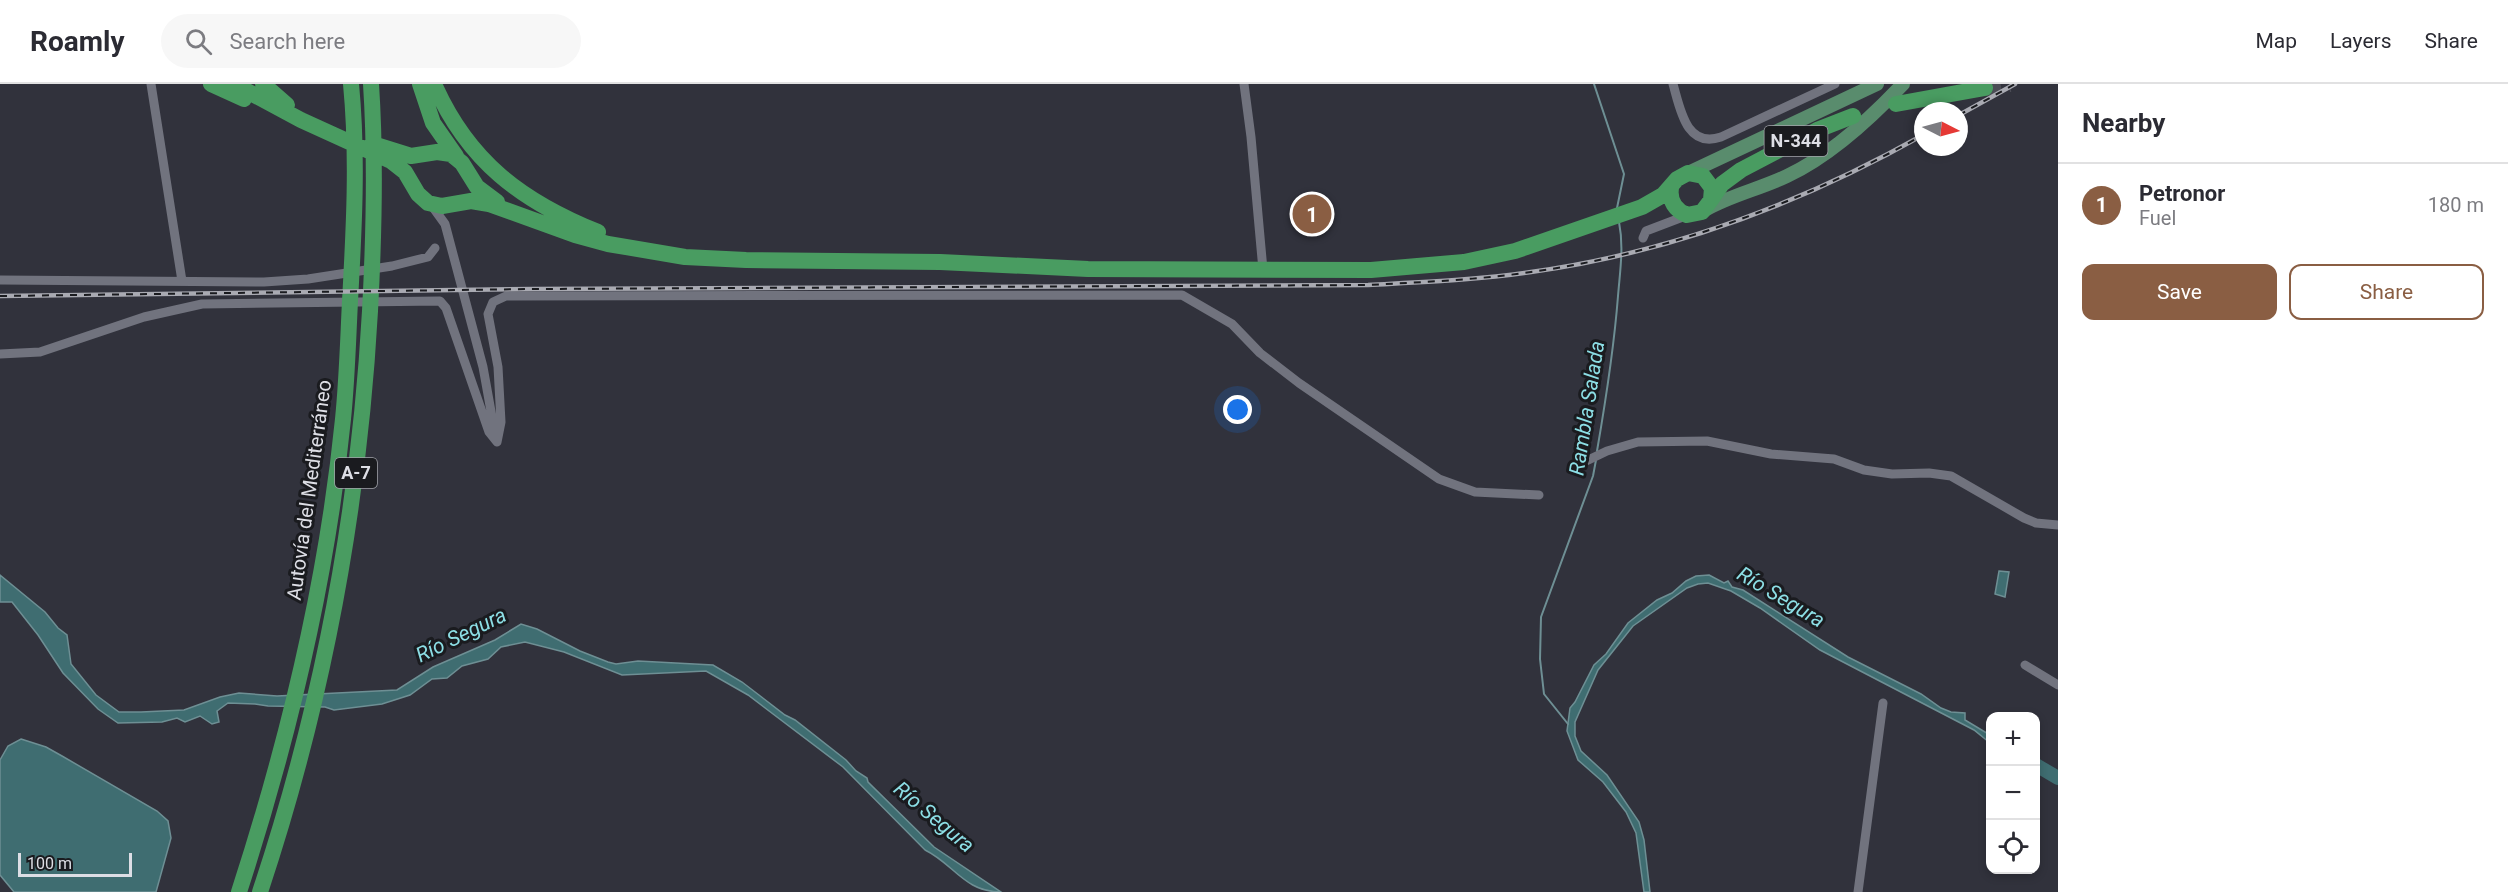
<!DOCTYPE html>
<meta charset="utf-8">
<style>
body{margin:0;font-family:Roboto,sans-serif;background:#f7f7f7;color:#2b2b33}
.controls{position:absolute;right:18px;bottom:18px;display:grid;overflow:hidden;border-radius:12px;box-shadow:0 3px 9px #0003}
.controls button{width:54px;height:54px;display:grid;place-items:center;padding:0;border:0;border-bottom:2px solid #e1e1e2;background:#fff;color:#2b2b33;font:30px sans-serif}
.compass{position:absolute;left:1914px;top:18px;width:54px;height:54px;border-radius:50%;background:#fff;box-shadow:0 3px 9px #0003;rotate:96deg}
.scale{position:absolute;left:18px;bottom:15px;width:114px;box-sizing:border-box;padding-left:6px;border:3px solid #dddee5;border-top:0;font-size:16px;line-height:21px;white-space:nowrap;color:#dddee5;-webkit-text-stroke:4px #1a1b1f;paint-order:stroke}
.you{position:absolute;left:1238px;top:326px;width:21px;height:21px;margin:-15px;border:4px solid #fff;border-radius:50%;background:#1a73e8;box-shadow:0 0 0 9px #1a73e833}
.badge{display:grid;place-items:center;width:39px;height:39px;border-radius:50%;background:#8a5e43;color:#fff;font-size:20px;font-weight:700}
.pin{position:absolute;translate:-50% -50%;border:3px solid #fff;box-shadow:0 2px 6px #0006}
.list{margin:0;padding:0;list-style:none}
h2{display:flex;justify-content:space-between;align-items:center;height:78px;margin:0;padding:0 24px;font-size:26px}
h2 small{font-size:20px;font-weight:400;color:#7c7c81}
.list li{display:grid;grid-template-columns:39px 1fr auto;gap:18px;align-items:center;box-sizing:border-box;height:84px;padding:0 24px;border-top:2px solid #e1e1e2}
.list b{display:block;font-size:22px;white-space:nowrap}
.list p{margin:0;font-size:20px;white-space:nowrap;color:#7c7c81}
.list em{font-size:20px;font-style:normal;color:#7c7c81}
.actions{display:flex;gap:12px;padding:18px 24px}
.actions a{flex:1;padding:14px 0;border:2px solid #8a5e43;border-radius:12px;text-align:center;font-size:21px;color:#8a5e43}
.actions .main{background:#8a5e43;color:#fff}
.icon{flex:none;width:33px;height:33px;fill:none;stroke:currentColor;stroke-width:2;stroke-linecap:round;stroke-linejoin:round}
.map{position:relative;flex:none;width:2058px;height:808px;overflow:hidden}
header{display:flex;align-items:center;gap:36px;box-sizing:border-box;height:84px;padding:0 30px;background:#fff;border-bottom:2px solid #e1e1e2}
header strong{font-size:28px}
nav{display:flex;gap:33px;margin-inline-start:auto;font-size:21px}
.search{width:420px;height:54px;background:#f7f7f7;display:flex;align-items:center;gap:15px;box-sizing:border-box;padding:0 21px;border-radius:33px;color:#7c7c81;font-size:22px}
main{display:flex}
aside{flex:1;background:#fff}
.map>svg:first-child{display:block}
.water{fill:#3f6d71;stroke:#6e8f94;stroke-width:1.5}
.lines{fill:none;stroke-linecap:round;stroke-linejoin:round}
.stream{stroke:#6e8f94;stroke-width:2}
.river{stroke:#3f6d71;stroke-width:14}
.highway-tunnel{stroke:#4b4c55;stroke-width:16;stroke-dasharray:16 8;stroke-linecap:butt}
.street{stroke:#71737e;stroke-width:9}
.primary{stroke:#598c6d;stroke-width:14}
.highway{stroke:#499c61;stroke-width:16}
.rail-casing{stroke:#a9aab2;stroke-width:4.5}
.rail{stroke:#1a1b1f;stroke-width:2;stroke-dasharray:7;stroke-linecap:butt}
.labels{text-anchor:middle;stroke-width:6;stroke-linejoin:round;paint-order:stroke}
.shield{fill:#1a1b1f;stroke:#a2a4aa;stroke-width:1.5}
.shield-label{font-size:18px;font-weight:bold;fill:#dddee5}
.street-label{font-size:20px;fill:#dddee5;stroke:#1a1b1f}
.water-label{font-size:21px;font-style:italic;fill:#8cdee5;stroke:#1a1b1f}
</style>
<header>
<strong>Roamly</strong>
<div class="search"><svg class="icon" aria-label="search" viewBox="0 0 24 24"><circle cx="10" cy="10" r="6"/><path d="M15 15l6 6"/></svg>Search here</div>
<nav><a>Map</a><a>Layers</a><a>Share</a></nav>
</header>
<main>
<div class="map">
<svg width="2058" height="808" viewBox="0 0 2058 808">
<rect width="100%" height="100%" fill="#31323c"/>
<!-- water -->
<path class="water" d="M1999,487L2009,488L2005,513L1995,510Z
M0,491L45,528L58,544L67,551L71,580L96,611L119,628H141L184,626L220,613L239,609L277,612L397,606L433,583L495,556L521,540L537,545L580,567L608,578L616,580L638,577L713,581L742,598L785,631L795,636L846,676L856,687L867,694L868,698L934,763L1001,808C964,808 954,780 925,766L843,683L748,611L706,587L622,591L564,568L525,558L501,563L488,575L462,582L447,594L432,595L410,611L382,620L334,626L325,623L268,622L255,620L228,619L217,627L219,638L212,640L200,632L185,638L177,634L162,638L118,639L98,625L63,589L38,551L12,518H0Z
M1709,491L1724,499L1728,497L1732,503L1743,506L1848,573L1921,610L1941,624L1951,628L1965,629V636L1990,651V659L1974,646L1820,566L1760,524L1731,507L1708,499L1698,500L1687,504L1633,542L1598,586L1575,638V652L1581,667L1607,691L1639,738L1644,756L1650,808H1644L1636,749L1626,728L1603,698L1578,676L1567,647L1570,624L1575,618L1594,581L1606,570L1628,539L1657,516L1672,509L1686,497L1696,492Z
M21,655L46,663L62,672L157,727L168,737L171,754L156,808H14L0,791V676L8,662Z"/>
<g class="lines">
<!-- stream -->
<path class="stream" d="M1594,0L1624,90L1617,124
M1597,367C1606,315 1614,264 1618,212C1620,187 1624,163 1619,138
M1568,640L1544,610L1540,575L1541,533L1593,392L1596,376"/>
<!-- river -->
<path class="river" d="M2036,681L2058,694"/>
<!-- highway-tunnel -->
<path class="highway-tunnel" d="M1985,4L2010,0"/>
<!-- street -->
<path class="street" d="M151,0L182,197
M1244,0L1251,53L1263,186
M1673,0C1680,24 1686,65 1721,53L1835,0
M432,122L445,140L483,283L496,355
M1643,154L1646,147L1688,131
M0,196L264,198L308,195L392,182L428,173L435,164
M0,270L40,268L144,233L202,220L440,217L446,224L489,348L497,358L501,338L498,283L488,230L493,218L506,212L1182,211L1232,240L1260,269L1299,299L1439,395L1475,408L1539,411
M1582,379L1607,367L1638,358L1707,357L1771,370L1834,375L1864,386L1892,390L1929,389L1951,392L2024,434L2036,439L2058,441
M2025,581L2058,601
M1858,808L1883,619"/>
<!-- primary -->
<path class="primary" d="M1688,89L1877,0
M1705,126C1731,111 1760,105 1787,92C1830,72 1870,35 1903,0"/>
<!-- highway -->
<path class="highway" d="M211,0L244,15
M234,0L301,36L391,77L405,88L418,110L428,119L442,122L471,117L489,120L575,151L608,160L685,173L746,176L940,178L1088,185L1371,186L1464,178L1515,167L1642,123L1663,111L1677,95L1688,89L1703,92L1712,104L1711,116L1702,128L1687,131C1675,126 1669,117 1671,104
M263,0L287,21
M420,0L433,39L456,72
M434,0C468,77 521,117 598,148
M1896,20L1985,4
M379,62L411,72L437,68L451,70L462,79L477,103L497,118
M1711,116L1722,100L1741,86L1817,46L1853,32
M239,808C289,654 327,496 343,335C347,296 348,257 350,217C354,145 358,72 351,0
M260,808C323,619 359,425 370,227C374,152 376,75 371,0"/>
<defs>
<path id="rail" d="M1959,31L2015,0
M0,212L534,205L1368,201C1422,198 1477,196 1531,188C1668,169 1802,119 1923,51"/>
</defs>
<!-- rail casing -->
<use href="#rail" class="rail-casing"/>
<!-- rail -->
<use href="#rail" class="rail"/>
</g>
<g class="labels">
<!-- shield labels -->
<g class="shield">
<rect x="1764.5" y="42" width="63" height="30" rx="4.5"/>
<rect x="335" y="374" width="42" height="30" rx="4.5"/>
</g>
<g class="shield-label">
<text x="1796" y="63">N-344</text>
<text x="356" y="395">A-7</text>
</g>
<!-- street labels -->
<g class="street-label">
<text transform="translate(309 406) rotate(-82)" y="7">Autovía del Mediterráneo</text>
</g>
<!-- water labels -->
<g class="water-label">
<text transform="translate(1587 324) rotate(-81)" y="7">Rambla Salada</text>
<text transform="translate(1781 513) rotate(31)" y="7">Río Segura</text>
<text transform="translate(461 551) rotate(-26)" y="7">Río Segura</text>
<text transform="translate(934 733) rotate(40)" y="7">Río Segura</text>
</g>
</g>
</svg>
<div class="controls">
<button>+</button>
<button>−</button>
<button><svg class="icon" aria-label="locate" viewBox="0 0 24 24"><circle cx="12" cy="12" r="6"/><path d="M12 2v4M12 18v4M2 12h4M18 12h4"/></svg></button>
</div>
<svg class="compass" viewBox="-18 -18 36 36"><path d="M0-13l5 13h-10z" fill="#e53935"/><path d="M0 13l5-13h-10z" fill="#7c7c81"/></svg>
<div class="scale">100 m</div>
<div class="you"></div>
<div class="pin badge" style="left:1312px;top:130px">1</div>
</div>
<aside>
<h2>Nearby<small></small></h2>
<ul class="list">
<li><span class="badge">1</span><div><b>Petronor</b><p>Fuel</p></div><em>180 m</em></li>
</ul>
<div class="actions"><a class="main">Save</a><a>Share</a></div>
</aside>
</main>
